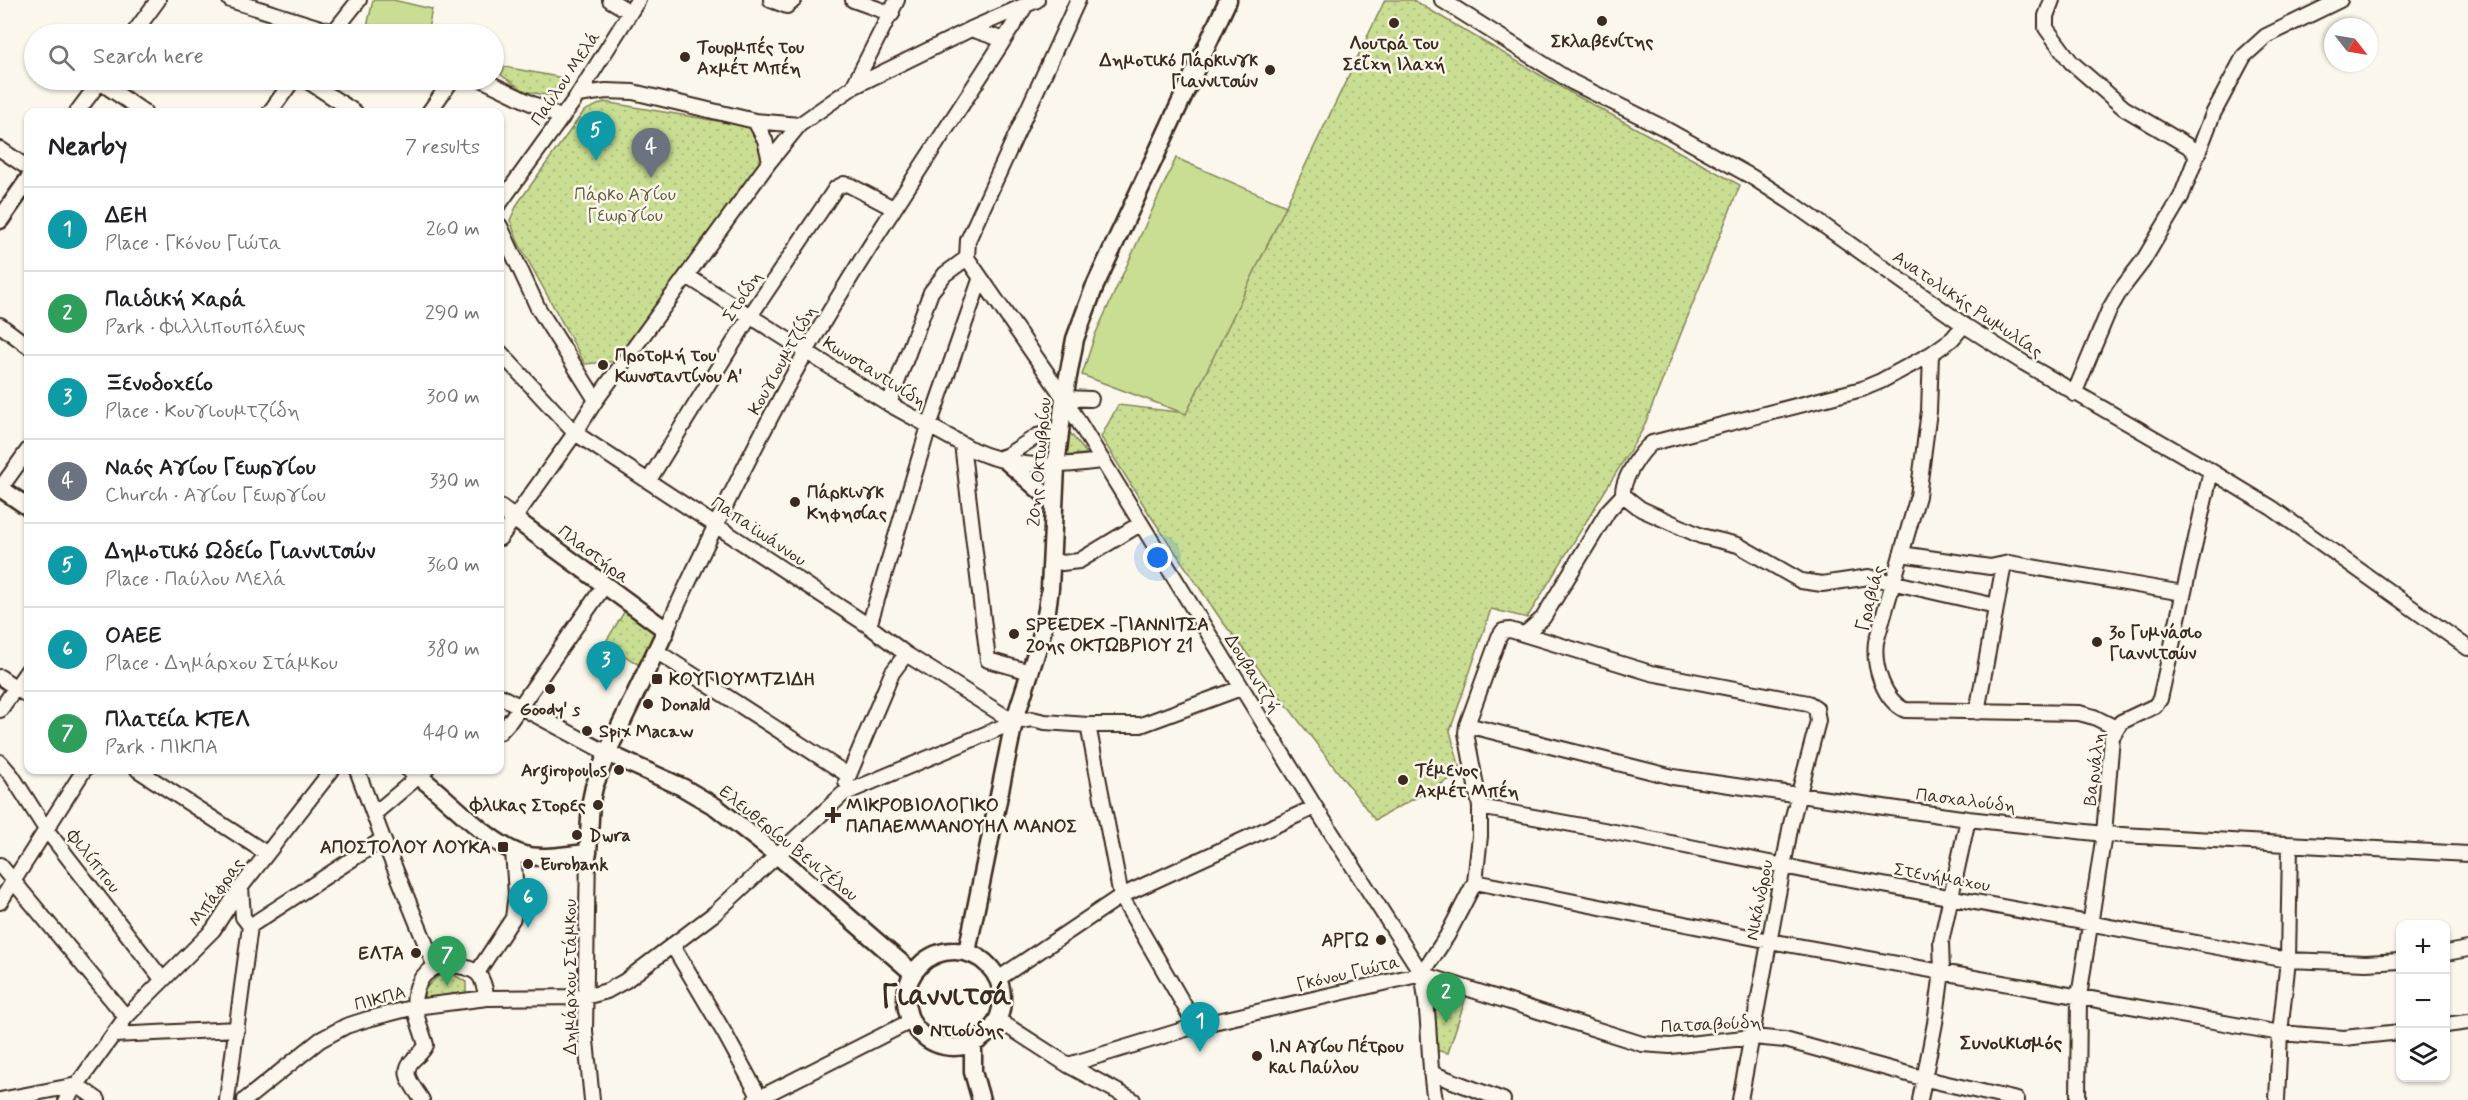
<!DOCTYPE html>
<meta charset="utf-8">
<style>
body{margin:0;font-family:Mynerve,sans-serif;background:#f2f2f2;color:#202124}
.controls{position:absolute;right:18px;bottom:18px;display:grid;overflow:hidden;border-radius:12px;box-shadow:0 2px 4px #0004}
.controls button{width:54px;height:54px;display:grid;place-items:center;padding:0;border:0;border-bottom:2px solid #e0e0e0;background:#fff;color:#202124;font:30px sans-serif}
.compass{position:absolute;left:2324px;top:18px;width:54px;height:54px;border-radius:50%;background:#fff;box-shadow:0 2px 4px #0004;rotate:121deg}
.you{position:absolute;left:1158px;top:558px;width:21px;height:21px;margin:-15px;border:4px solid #fff;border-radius:50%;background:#1a73e8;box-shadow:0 0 0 9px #1a73e833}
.badge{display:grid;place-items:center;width:39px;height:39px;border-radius:50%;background:#3b2a1e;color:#fff;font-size:20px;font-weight:700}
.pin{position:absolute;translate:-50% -50px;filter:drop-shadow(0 2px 3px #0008)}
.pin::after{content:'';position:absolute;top:32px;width:21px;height:18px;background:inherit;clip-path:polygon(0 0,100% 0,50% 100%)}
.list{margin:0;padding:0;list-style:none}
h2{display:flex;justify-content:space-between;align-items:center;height:78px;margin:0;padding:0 24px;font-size:26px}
h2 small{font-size:20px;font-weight:400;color:#757577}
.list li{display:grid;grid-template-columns:39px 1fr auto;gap:18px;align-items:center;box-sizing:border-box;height:84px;padding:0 24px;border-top:2px solid #e0e0e0}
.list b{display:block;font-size:22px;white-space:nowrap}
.list p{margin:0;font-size:20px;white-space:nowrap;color:#757577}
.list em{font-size:20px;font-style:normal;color:#757577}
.icon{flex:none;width:33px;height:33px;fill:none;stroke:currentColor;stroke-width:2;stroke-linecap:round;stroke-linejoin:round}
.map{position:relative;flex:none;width:2468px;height:1100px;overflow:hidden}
.search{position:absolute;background:#fff;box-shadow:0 2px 4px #0004;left:24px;top:24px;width:480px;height:66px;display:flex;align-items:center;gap:15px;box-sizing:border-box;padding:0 21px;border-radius:33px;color:#757577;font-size:22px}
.panel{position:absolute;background:#fff;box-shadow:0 2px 4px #0004;left:24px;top:108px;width:480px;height:666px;border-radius:12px}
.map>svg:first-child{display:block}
.grass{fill:url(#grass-dots);stroke:#828458;stroke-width:1.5}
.pitch{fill:#cade93;stroke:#828458;stroke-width:1.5}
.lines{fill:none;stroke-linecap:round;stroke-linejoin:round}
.minor-casing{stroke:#3b2a1e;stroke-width:18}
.major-casing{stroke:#3b2a1e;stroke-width:21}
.minor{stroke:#fbf7ec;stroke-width:14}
.major{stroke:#fbf7ec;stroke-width:16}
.poi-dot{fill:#3b2a1e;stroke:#fbf7ec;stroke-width:2}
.labels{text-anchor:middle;stroke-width:5;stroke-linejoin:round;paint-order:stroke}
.poi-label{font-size:18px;font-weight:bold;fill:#3b2a1e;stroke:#fbf7ec;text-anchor:start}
.street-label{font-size:18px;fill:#3b2a1e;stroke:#fbf7ec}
.park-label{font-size:18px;fill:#5f573b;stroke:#fbf7ec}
.neighbourhood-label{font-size:20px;font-weight:bold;fill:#3b2a1e;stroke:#fbf7ec}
.town-label{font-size:30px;font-weight:bold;fill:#3b2a1e;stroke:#fbf7ec}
</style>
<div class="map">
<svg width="2468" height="1100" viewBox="0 0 2468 1100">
<defs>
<pattern id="grass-dots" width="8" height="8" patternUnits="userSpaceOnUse" patternTransform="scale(1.5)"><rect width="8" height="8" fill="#cade93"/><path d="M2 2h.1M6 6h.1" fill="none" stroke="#aebf7e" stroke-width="1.8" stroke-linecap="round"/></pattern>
</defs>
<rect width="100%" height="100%" fill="#fbf7ec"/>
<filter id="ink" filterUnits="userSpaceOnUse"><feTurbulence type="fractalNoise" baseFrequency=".0167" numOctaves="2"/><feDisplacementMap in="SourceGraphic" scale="12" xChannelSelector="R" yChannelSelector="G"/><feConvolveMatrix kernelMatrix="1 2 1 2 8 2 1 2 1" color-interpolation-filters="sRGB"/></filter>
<g filter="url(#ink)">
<!-- grass -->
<path class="grass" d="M1385,0H1413L1564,89L1740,185L1643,429L1527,618L1491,609L1450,731L1461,773L1375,820L1222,621L1150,515L1101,437L1118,405L1186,413Z
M505,67L569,79L555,97L525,91L501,75Z
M604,102L753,127L764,163L619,361L585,364L518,242L510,220L518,203L584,111Z
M1063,424L1087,454L1062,456Z
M626,609L665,636L645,669L605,643Z
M451,973L466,982V994L424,1000V990L438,976Z
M1438,988L1466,997L1448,1053L1431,1049Z"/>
<!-- pitch -->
<path class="pitch" d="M373,0H393L432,9L427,34H397L367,27Z
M1176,158L1286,206L1186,414L1082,375L1095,335Z"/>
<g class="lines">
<defs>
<path id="minor" d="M230,0L340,34
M610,0L630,12
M771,0L787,6L794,0
M853,0L892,14
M1078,0L968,240L967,258L1064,398L1315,807L1422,974L1642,1044L1670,1046L1753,1037L1785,1040L1926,1079L2017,1100
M1442,0L1572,82L1662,127L1752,177L1792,203L1964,325L2024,363L2211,471L2272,508L2468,648
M2052,0L2046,16V28L2071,62L2124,108L2188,146L2197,155
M971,29L1004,40
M133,34L158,0
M332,34L359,0
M306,80L355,112
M483,80L562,118
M100,82L144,112
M853,87L897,0
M578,95L606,91L633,92L755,121L799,125
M77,112L101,80
M270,112L293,80
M429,112L452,80
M755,121L765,140L770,161
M0,149L28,168
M500,203L578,95L638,0
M500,226L538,308L596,400
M687,276L889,404L973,450C1016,469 1056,467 1101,461
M0,325L28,346
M1964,325L1952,339L1931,354L1929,411L1918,496L1876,642C1873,665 1883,700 1905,710L2079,713L2094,717L2116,728
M500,352L575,433L869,626L906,654L1014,722
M1931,354L1881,381L1862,389L1652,443C1641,451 1621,481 1623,495L1641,509L1701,536L1738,545L1801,581L1822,584L1869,577L1996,606
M2074,394L2109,310L2120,291L2143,261L2181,197L2213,114L2244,56L2266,36L2340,0
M1064,398L1091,399
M889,404L931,292L945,274L967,258
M962,444L988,660L1030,672
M1003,458L1037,436L1060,430
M649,480L750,316L836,188L844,184L849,185L893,208
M0,489L28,450
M500,538L575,433L596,400L770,161L799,125L853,87L971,29L1037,0
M1901,554L1990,567L2009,563L2183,593
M1051,559L1062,563L1079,561L1140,524
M869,626L929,426L980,280
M666,630C710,535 756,441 807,350C875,232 954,120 1026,5
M1525,634L1543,618L1608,511L1623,495
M656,651L848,775
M0,677L28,696
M500,696L607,753
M0,710L28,670
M1977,712L2004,564
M1088,725L1121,896L1196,1026
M1467,725L1673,777L1968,819L2104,834L2468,854
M500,732L510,721L604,586
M0,762L12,776L45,828L162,979
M138,770L266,853
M357,770L383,839L435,967
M846,782L892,673L906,654
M1480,807L1641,837L1813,872L2288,960L2366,963L2400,961
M374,814L426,770
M588,853L585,1031L592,1100
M0,865L126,1017
M1475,882L1770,941L2280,1033L2344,1038L2400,1032
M0,902L84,770
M250,926L383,839
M673,946L725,1034L761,1100
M2446,953L2468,949
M477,973L513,918L516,894L513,851
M1422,974C1431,1016 1427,1058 1435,1100
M998,979L1121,896L1315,807
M998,1020L1068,1065L1133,1100
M2446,1025L2468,1022
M114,1035L237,1029
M1068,1065L1196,1026L1422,974L1447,936L1475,882L1480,836V807L1466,733L1467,725L1499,637L1503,631L1510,630L1651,673L1808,703L1816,708L1818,721L1791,824L1740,1100
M1431,1073L1503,1100
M0,1100L77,1085L98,1100
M66,1100L126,1017L213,930L241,887L332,770
M227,1100L250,926L243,917L241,887
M245,1100L320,1040L346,1026L368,1019L415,1007L487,998L585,997L607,991L625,981L715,913L843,794L1014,722L1032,719L1045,722L1088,725H1141L1241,688
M422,1100C415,1088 399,1073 413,1060C419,1054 423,1052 426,1045C422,1030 412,1010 415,995C419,972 438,961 459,966C465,967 472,969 477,973C483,978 485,990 487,998
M755,1100L911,1021
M1920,1100L1935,1023L1942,972L1941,942L1968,819
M2078,1100L2079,997L2104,834L2112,737L2121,722L2155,706L2160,699L2211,471
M2277,1100L2280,1033L2288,960L2290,845"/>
<path id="major" d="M0,220L28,180
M1003,458L1053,502
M0,488L28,507
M607,753L682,787L716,807L777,855L913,973
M410,770C444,792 486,844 524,855C544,860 568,854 588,853L591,801L594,787L607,753L666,630L500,508
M906 999a48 48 0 1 1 96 0a48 48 0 1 1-96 0Z
M967,952L1014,722L1040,641L1047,610L1050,588L1056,467L1064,398L1075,339L1094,288L1228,0
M973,1044V1072L981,1100"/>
</defs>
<!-- minor casing -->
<use href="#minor" class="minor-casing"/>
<!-- major casing -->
<use href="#major" class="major-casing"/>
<!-- minor -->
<use href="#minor" class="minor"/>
<!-- major -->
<use href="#major" class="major"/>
</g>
</g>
<!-- markers -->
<g class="poi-dot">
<circle cx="1602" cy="21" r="6"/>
<circle cx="1394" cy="23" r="6"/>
<circle cx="685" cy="57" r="6"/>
<circle cx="1270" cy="70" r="6"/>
<circle cx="603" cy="365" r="6"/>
<circle cx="795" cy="502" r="6"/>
<circle cx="1014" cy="634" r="6"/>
<circle cx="2097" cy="642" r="6"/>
<rect x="651" y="673" width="12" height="12" rx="3"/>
<circle cx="550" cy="689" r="6"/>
<circle cx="648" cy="704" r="6"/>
<circle cx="587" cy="731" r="6"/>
<circle cx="619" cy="770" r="6"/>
<circle cx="1403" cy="780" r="6"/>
<circle cx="598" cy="805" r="6"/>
<path d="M830 806h6v6h6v6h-6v6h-6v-6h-6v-6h6z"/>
<circle cx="577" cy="835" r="6"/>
<rect x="497" y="841" width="12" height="12" rx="3"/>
<circle cx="528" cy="864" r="6"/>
<circle cx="1381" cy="940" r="6"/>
<circle cx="416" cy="953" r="6"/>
<circle cx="918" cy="1030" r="6"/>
<circle cx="1257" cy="1056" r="6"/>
</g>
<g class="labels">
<!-- poi labels -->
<g class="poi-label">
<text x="1602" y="47" text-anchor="middle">Σκλαβενίτης</text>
<text x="1394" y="49" text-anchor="middle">Λουτρά του<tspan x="1394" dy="21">Σεΐχη Ιλαχή</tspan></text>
<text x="697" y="53">Τουρμπές του<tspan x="697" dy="21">Αχμέτ Μπέη</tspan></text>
<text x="1258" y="66" text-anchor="end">Δημοτικό Πάρκινγκ<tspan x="1258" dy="21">Γιαννιτσών</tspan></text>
<text x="615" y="361">Προτομή του<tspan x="615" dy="21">Κωνσταντίνου Α'</tspan></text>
<text x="807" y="498">Πάρκινγκ<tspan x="807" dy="21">Κηφησίας</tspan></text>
<text x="1026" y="630">SPEEDEX -ΓΙΑΝΝΙΤΣΑ<tspan x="1026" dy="21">20ης ΟΚΤΩΒΡΙΟΥ 21</tspan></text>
<text x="2109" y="638">3ο Γυμνάσιο<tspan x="2109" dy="21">Γιαννιτσών</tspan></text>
<text x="669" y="685">ΚΟΥΓΙΟΥΜΤΖΙΔΗ</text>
<text x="660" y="710">Donald</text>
<text x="550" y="715" text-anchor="middle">Goody' s</text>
<text x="599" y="737">Spix Macaw</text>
<text x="607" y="776" text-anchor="end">Argiropoulos</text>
<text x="1415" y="776">Τέμενος<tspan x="1415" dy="21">Αχμέτ Μπέη</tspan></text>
<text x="586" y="811" text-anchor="end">Φλικας Στορες</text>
<text x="846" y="811">ΜΙΚΡΟΒΙΟΛΟΓΙΚΟ<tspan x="846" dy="21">ΠΑΠΑΕΜΜΑΝΟΥΗΛ ΜΑΝΟΣ</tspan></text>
<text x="589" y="841">Dwra</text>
<text x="491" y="853" text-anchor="end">ΑΠΟΣΤΟΛΟΥ ΛΟΥΚΑ</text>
<text x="540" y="870">Eurobank</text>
<text x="1369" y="946" text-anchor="end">ΑΡΓΩ</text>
<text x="404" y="959" text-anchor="end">ΕΛΤΑ</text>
<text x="930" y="1036">Ντιούδης</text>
<text x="1269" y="1052">Ι.Ν Αγίου Πέτρου<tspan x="1269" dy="21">και Παύλου</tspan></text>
</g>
<!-- street labels -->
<g class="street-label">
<text transform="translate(565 78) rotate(-56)" y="6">Παύλου Μελά</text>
<text transform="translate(742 296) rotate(-57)" y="6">Στοίδη</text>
<text transform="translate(1968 304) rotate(34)" y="6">Ανατολικής Ρωμυλίας</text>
<text transform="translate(782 360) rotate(-61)" y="6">Κουγιουμτζίδη</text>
<text transform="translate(875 372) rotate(32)" y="6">Κωνσταντινίδη</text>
<text transform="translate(1039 462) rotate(-85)" y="6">20ης Οκτωβρίου</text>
<text transform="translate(759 531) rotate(34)" y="6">Παπαϊωάννου</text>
<text transform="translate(594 554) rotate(37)" y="6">Πλαστήρα</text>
<text transform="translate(1870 598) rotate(-75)" y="6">Γραβιάς</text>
<text transform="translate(1253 673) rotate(58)" y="6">Δουβαντζή</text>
<text transform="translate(2094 769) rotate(-83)" y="6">Βαρνάλη</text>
<text transform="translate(1966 800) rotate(7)" y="6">Πασχαλούδη</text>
<text transform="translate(789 843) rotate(39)" y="6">Ελευθερίου Βενιζέλου</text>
<text transform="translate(94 861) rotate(52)" y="6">Φιλίππου</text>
<text transform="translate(1942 877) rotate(10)" y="6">Στενήμαχου</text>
<text transform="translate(216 892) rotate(-54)" y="6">Μπάφρας</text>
<text transform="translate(1759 900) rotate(-79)" y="6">Νικάνδρου</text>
<text transform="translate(1348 973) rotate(-13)" y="6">Γκόνου Γιώτα</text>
<text transform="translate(570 977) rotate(-90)" y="6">Δημάρχου Στάμκου</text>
<text transform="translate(380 998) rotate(-15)" y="6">ΠΙΚΠΑ</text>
<text transform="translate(1711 1024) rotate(-3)" y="6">Πατσαβούδη</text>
</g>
<!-- park labels -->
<g class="park-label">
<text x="625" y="200">Πάρκο Αγίου<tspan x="625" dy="21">Γεωργίου</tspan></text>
</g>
<!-- neighbourhood labels -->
<g class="neighbourhood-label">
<text x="2011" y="1049">Συνοικισμός</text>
</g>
<!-- town labels -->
<g class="town-label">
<text x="946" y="1005">Γιαννιτσά</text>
</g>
</g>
</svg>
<div class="controls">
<button>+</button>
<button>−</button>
<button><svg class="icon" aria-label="layers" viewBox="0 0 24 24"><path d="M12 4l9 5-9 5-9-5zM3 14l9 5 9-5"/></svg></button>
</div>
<svg class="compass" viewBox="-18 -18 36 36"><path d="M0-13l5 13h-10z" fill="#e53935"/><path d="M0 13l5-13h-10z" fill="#757577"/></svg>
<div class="you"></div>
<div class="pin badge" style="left:1200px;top:1052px;background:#0f9aa8">1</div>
<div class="pin badge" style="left:1446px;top:1023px;background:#2e9e5b">2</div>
<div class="pin badge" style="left:606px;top:691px;background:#0f9aa8">3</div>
<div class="pin badge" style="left:651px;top:178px;background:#6b7280">4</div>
<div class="pin badge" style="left:596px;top:161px;background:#0f9aa8">5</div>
<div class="pin badge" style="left:528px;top:928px;background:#0f9aa8">6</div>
<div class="pin badge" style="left:447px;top:986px;background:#2e9e5b">7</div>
<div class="search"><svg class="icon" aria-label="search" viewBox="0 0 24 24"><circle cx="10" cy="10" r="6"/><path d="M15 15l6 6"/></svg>Search here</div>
<section class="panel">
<h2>Nearby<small>7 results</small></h2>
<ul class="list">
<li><span class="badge" style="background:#0f9aa8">1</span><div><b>ΔΕΗ</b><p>Place · Γκόνου Γιώτα</p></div><em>260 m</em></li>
<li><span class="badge" style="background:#2e9e5b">2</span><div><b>Παιδική Χαρά</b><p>Park · Φιλλιπουπόλεως</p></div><em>290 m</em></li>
<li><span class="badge" style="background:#0f9aa8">3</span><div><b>Ξενοδοχείο</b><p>Place · Κουγιουμτζίδη</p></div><em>300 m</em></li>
<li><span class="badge" style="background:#6b7280">4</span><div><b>Ναός Αγίου Γεωργίου</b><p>Church · Αγίου Γεωργίου</p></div><em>330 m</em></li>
<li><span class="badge" style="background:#0f9aa8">5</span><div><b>Δημοτικό Ωδείο Γιαννιτσών</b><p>Place · Παύλου Μελά</p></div><em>360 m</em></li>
<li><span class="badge" style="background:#0f9aa8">6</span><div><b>ΟΑΕΕ</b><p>Place · Δημάρχου Στάμκου</p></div><em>380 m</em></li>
<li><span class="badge" style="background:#2e9e5b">7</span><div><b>Πλατεία ΚΤΕΛ</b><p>Park · ΠΙΚΠΑ</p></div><em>440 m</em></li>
</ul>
</section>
</div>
